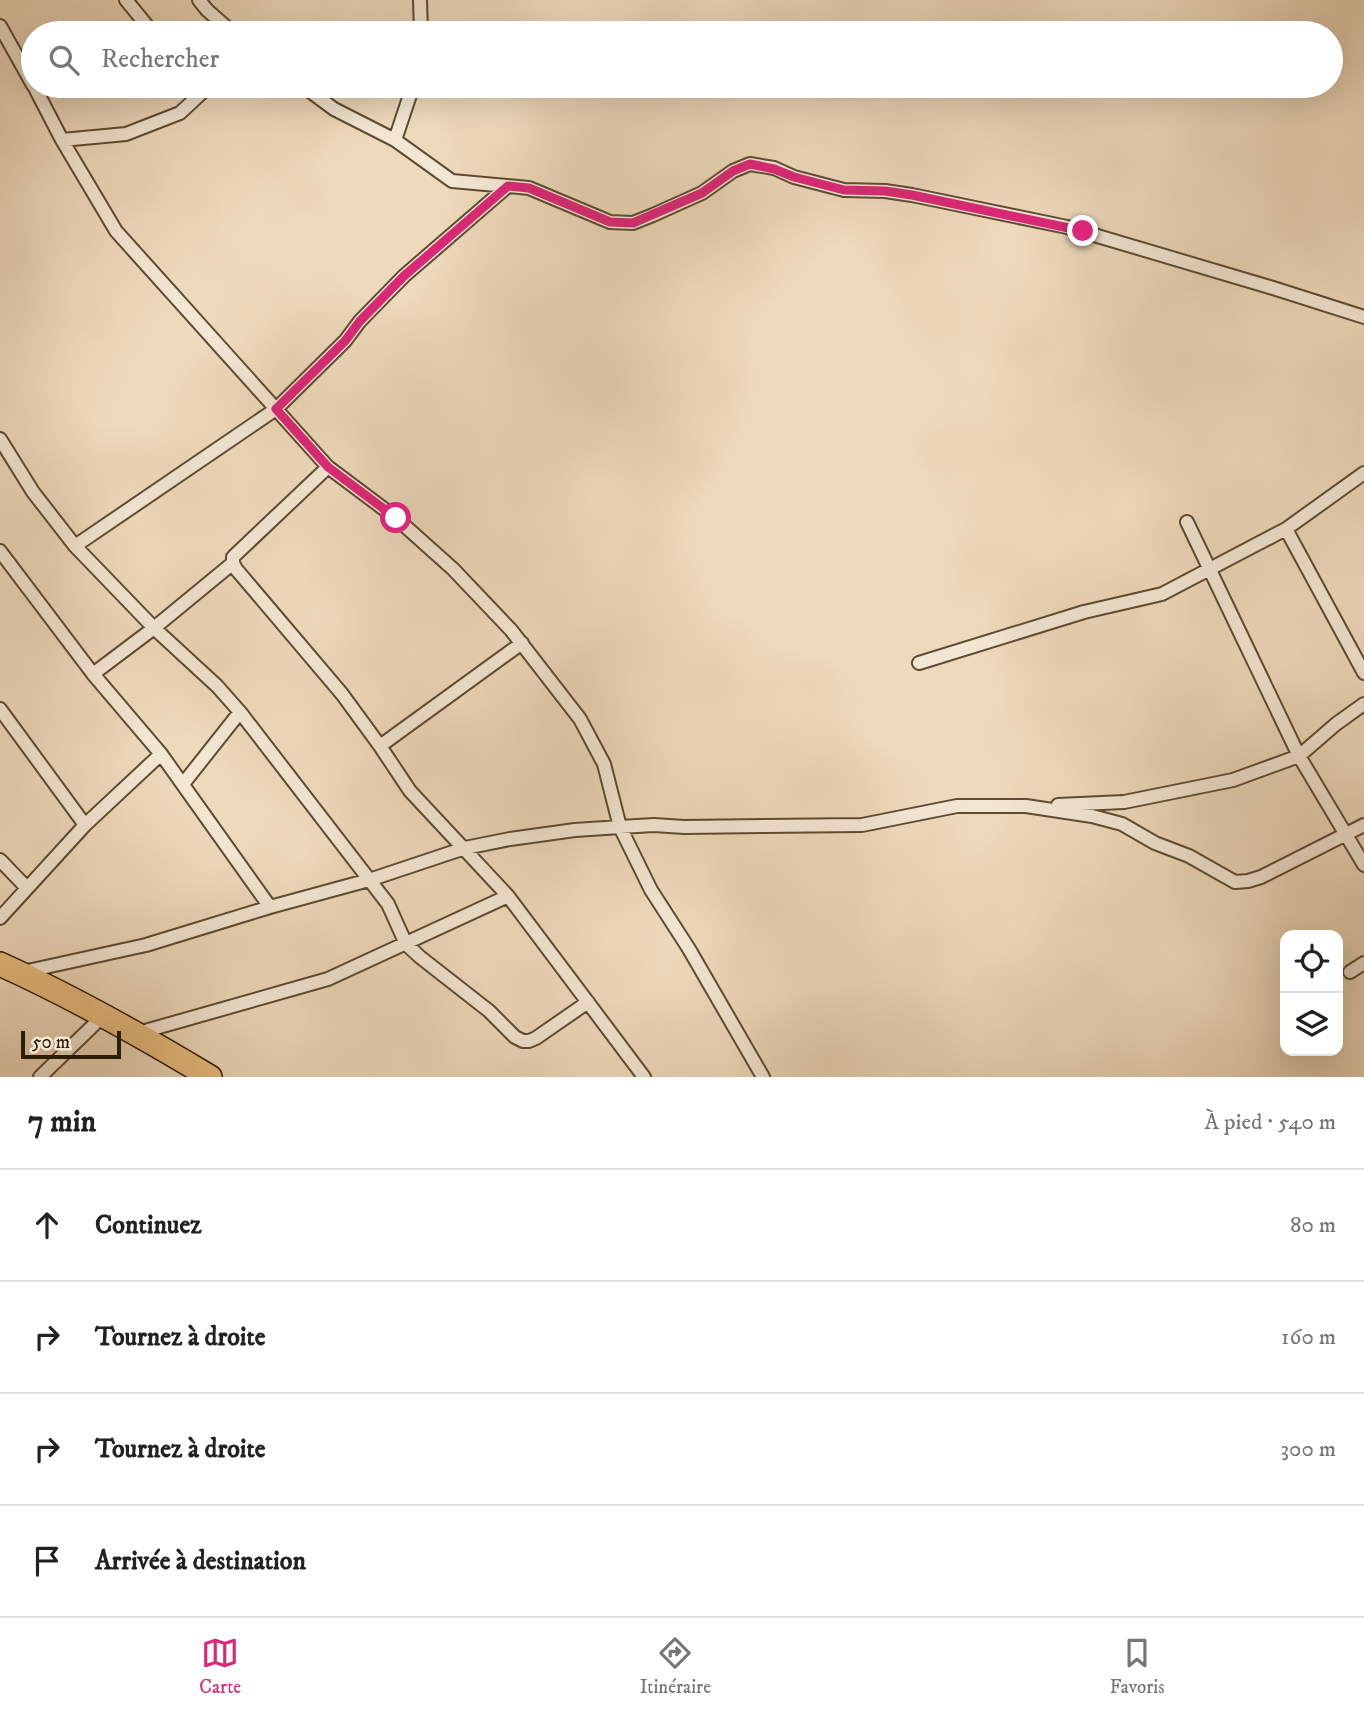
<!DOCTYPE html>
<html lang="fr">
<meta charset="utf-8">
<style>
body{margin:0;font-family:"IM FELL DW Pica",serif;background:#f6f6f6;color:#222}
.controls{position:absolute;right:21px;bottom:21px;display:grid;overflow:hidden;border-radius:14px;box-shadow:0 7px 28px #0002}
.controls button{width:63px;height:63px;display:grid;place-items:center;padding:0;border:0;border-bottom:2px solid #e0e0e0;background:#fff;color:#222;font:35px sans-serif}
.scale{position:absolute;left:21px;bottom:18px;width:100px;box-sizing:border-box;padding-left:7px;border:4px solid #2e1c03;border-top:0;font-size:19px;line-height:24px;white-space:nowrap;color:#2e1c03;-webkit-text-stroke:5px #f3e6d3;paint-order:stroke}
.stop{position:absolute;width:21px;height:21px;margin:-16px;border:5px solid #db2777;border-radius:50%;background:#fff}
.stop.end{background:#db2777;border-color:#fff;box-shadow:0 2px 7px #0008}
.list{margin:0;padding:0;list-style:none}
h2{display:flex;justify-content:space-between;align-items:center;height:91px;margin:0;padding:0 28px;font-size:30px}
h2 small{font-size:23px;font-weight:400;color:#767676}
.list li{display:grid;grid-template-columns:46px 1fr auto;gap:21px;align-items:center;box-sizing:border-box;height:112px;padding:0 28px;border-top:2px solid #e0e0e0}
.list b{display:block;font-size:26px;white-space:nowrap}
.list em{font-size:23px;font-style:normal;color:#767676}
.icon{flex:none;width:38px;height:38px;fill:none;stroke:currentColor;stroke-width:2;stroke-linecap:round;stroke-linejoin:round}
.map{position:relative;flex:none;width:1364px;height:1077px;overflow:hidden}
.search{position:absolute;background:#fff;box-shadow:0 7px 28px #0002;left:21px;right:21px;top:21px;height:77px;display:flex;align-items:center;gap:18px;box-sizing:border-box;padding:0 24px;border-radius:38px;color:#767676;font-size:26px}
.sheet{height:539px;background:#fff}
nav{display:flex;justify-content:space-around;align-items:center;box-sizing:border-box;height:98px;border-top:2px solid #e0e0e0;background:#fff;font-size:19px;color:#767676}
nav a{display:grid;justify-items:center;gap:4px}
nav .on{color:#db2777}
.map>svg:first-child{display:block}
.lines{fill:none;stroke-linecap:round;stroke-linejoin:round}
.street-casing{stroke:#5e4b31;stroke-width:16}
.highway-casing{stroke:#2e1c03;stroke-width:26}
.street{stroke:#f3e6d3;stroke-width:12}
.highway{stroke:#e6bc7e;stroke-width:23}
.route{stroke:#db2777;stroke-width:9}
</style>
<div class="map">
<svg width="1364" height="1077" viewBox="0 0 1364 1077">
<rect width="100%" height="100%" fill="#edd9bb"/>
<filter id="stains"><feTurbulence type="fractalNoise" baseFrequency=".00286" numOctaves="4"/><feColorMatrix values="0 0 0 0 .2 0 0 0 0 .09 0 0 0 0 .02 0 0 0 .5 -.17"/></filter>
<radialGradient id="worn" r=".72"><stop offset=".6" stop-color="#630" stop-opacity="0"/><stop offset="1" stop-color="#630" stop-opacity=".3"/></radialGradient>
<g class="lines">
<defs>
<path id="street" d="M126,0L153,33
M199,0L207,10L233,33
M420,0L421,33
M0,26L33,85
M34,86L62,140L116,231L328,467
M303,86L334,109L395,140L452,181L529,188L610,222L633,223L653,215L702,193L733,171L750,164L774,168L794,177L844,190L885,191L912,195L1067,227L1273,288L1364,317
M62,140L126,134L180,113L209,86
M395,140L413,86
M0,439L33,492L75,546L154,628L217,686L240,712L388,904L406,944L420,957L489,1011L515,1037L523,1041H529L536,1038L588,1002
M1187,522L1299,756L1364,865
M1286,529L1364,673
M75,546L276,409L345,341L360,321L404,276L508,186
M0,551L93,674L161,754L270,907
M919,663L1084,612L1162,594L1286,529L1364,473
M93,674L154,628L233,563
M0,709L85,825
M380,746L522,643
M183,784L240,712
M1058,805L1124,802L1233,780L1299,756L1336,724L1364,704
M0,860L26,887
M0,918L85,825L161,754
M23,972L146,945L270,907L369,880L465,848L510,839L575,830L620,827L654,825L684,827L862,825L957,806H1026L1092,816L1122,824L1155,843L1189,856L1235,882L1248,881L1261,877L1364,825
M1350,972L1364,963
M138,1033L328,979L508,896
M40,1077L104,1015
M644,1077L508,896L410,791L380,746L342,694L236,569L233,563V557L328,467L396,518L453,569L511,630L580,719L604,764L620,827L651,890L689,949L763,1077"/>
<path id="highway" d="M0,964C73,997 142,1036 210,1077"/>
</defs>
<!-- street casing -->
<use href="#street" class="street-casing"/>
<!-- highway casing -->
<use href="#highway" class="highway-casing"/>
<!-- street -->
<use href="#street" class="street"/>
<!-- highway -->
<use href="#highway" class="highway"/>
</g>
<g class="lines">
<!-- route -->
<path class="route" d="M396,518L328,467L276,409L345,341L360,321L404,276L508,186L529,188L610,222L633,223L702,193L733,171L750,164L774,169L794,177L844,190L885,191L912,195L1083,231"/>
</g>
<rect width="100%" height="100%" filter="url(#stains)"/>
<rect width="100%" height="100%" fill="url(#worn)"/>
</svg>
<div class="controls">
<button><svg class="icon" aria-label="locate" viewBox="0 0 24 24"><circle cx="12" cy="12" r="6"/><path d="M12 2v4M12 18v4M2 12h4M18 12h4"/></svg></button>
<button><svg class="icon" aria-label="layers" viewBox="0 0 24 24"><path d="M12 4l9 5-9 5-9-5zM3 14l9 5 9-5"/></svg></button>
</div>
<div class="scale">50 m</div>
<div class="stop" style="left:396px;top:518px"></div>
<div class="stop end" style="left:1083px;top:231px"></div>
<div class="search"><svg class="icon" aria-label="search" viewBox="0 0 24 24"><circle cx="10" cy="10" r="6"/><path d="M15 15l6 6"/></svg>Rechercher</div>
</div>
<section class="sheet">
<h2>7 min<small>À pied · 540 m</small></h2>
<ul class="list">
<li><svg class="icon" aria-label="ahead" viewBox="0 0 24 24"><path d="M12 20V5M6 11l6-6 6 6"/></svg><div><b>Continuez</b></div><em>80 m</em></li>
<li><svg class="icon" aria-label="right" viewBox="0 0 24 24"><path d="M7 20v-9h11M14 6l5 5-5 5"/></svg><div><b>Tournez à droite</b></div><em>160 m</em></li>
<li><svg class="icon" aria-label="right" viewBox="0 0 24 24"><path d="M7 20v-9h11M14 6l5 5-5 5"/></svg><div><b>Tournez à droite</b></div><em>300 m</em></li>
<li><svg class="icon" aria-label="arrive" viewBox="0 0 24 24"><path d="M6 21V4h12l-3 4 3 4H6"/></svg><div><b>Arrivée à destination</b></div></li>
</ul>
</section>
<nav>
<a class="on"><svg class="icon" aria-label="map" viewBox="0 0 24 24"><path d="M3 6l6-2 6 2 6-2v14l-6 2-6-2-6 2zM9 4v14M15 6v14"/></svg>Carte</a>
<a><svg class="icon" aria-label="directions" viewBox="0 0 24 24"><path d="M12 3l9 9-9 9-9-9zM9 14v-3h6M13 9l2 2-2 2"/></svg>Itinéraire</a>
<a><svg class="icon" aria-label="saved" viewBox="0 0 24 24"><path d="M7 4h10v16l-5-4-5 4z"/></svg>Favoris</a>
</nav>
